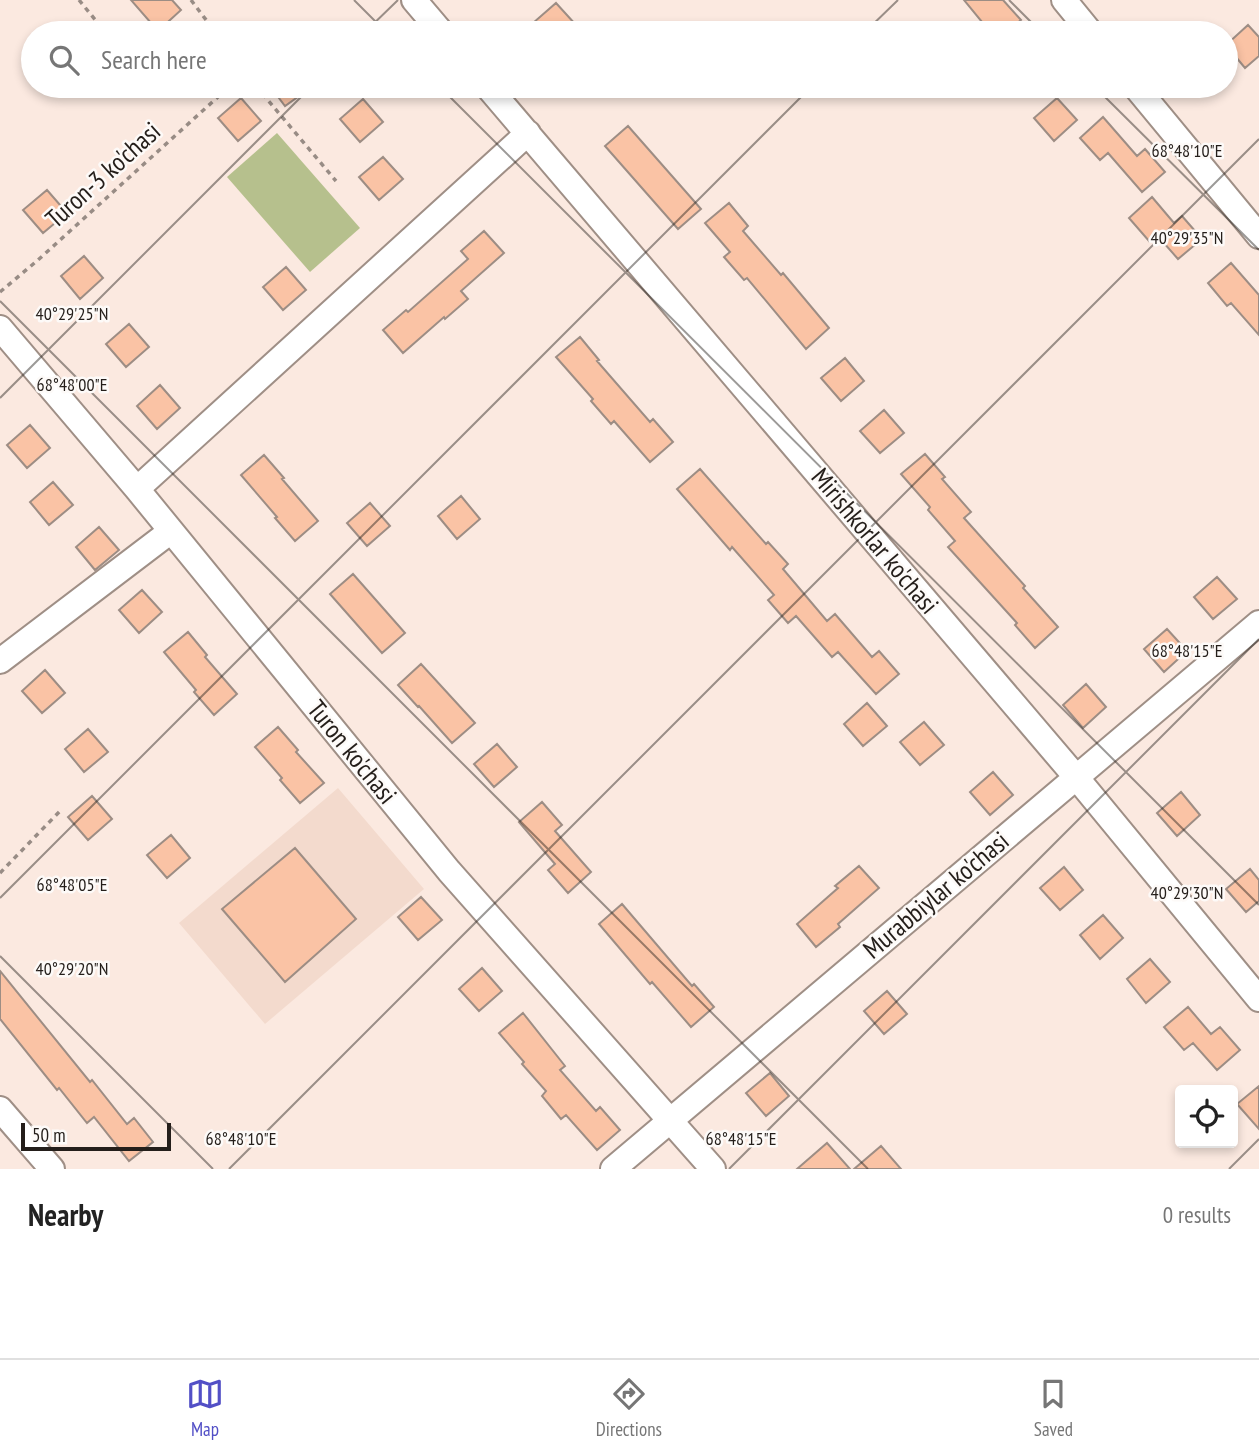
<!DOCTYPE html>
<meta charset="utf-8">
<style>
body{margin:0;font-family:"PT Sans Narrow",sans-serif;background:#f2f2f2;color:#222}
.controls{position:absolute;right:21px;bottom:21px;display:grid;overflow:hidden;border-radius:7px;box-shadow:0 4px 10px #0003}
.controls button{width:63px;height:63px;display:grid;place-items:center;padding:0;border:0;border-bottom:2px solid #e0e0e0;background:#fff;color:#222;font:35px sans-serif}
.scale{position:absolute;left:21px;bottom:18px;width:150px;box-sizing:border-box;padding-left:7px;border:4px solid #241e1a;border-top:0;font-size:19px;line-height:24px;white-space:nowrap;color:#241e1a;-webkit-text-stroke:5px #fdfaf8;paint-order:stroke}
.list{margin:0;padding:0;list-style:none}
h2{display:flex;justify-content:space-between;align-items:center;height:91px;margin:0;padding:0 28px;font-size:30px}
h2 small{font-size:23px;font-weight:400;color:#767676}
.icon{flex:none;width:38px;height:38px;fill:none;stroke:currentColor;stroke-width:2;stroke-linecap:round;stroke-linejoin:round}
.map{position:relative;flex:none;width:1259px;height:1169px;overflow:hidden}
.search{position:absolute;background:#fff;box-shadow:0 4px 10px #0003;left:21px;right:21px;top:21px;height:77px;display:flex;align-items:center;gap:18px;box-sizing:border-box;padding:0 24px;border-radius:38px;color:#767676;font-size:26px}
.sheet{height:189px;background:#fff}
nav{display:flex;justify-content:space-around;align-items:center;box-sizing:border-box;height:98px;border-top:2px solid #e0e0e0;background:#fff;font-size:19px;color:#767676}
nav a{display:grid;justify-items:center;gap:4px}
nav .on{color:#524fc6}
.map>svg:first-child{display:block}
.built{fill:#f3dacd}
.green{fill:#b6c08d}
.building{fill:#fac3a5;stroke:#9d8d84;stroke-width:2}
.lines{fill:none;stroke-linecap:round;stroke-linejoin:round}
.minor-casing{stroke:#9f8f86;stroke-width:28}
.path{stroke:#988c85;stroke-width:3.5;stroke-dasharray:5 5;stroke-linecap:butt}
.minor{stroke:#fff;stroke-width:24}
.ticks{fill:none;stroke:#241e1a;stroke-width:2;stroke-opacity:0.45}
.labels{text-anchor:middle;stroke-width:5;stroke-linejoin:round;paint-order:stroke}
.street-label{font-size:26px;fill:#241e1a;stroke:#fdfaf8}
.ticks-label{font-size:18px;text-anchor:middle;fill:#241e1a;stroke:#fdfaf8;stroke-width:5;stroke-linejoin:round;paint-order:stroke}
</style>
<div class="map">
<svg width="1259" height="1169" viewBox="0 0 1259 1169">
<rect width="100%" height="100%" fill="#fbe9e0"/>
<!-- built -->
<path class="built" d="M338,788L424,889L265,1024L179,923Z"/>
<!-- green -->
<path class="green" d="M277,133L360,228L310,272L227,177Z"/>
<!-- building -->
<path class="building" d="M131,0H172L181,10L158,31Z
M964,0H1003L1021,20L1005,33H991Z
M556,3L576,25L567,33H542L533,23Z
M1248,25L1259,37V56L1245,68L1226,45Z
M270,86H313L285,106Z
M241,98L261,121L238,141L218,118Z
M1057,98L1077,120L1054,141L1034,118Z
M363,99L383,122L360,142L340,119Z
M1103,117L1137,156L1145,149L1165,172L1142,192L1108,153L1100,160L1080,138Z
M628,126L701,209L678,229L605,146Z
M383,157L403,179L379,200L359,177Z
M47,190L67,213L43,233L23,210Z
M1152,197L1174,223L1182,216L1202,239L1178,259L1156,234L1149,241L1129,218Z
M729,203L748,226L743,231L781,275L783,273L829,328L806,349L747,278L744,280L724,257L730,252L705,223Z
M484,231L504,253L461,291L468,299L445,319L444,317L403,353L383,330L406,310L408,312L468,259L461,251Z
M84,256L103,278L80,299L61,276Z
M1231,263L1259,295V335L1231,303L1227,306L1208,283Z
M286,267L306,290L283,310L263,287Z
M129,324L149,347L126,367L106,344Z
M580,337L599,360L597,361L650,422L653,419L673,442L650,462L614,421L611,424L591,401L593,399L556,357Z
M845,358L864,381L841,401L821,378Z
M160,385L180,408L157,429L137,406Z
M884,410L904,433L880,453L860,431Z
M30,425L50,448L27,468L7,445Z
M925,454L945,477L942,479L971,512L964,518L1025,586L1023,588L1058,627L1035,648L1015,625L1017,623L948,547L955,541L928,510L930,507L901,474Z
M264,455L284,478L282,479L318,521L295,541L275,518L277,517L241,475Z
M700,469L766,544L768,542L788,564L783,569L827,621L835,614L872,657L879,651L899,674L876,694L838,652L832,657L796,616L788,623L768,600L774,595L732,547L730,550L677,489Z
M53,482L73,505L49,525L30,502Z
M461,496L480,519L457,539L438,516Z
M370,503L390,526L367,546L347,523Z
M99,527L119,550L95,570L76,547Z
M353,574L405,633L382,653L330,594Z
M1217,577L1237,599L1213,619L1194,597Z
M142,590L162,612L139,633L119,610Z
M1167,629L1187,651L1164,672L1144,649Z
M188,632L207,655L205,657L237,694L214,715L194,692L196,690L164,652Z
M421,664L475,723L452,743L419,706L418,707L398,685Z
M45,670L65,693L42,713L22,691Z
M1086,684L1106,707L1083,728L1063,705Z
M867,703L887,726L863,746L844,724Z
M924,722L944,745L920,765L900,742Z
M278,727L298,750L296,752L324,783L300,803L280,780L282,778L255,747Z
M88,729L108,752L84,772L65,749Z
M497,744L517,767L494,787L474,764Z
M993,772L1013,795L990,815L970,792Z
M1181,792L1200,815L1177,836L1157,813Z
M92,796L112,819L88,840L68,817Z
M542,802L562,825L555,831L591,872L568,893L548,870L555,864L519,822Z
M171,835L190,858L167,878L147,855Z
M295,848L356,919L285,982L222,909Z
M859,866L879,888L838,924L840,927L816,947L797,924L838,888L835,886Z
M1064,867L1083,890L1060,910L1040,888Z
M1250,869L1259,880V901L1246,912L1226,889Z
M421,897L442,920L418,940L398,917Z
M622,904L692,986L694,984L714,1007L691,1027L652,982L650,984L599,924Z
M1103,915L1123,938L1100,959L1080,935Z
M1150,959L1170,982L1146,1003L1127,979Z
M482,968L502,991L479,1011L459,989Z
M0,971L90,1082L92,1080L127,1124L134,1118L153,1142L129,1161L94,1117L87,1123L59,1088L57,1090L0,1019Z
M887,991L907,1014L884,1034L864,1011Z
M1188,1007L1211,1034L1220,1027L1240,1050L1217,1070L1193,1043L1184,1050L1164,1027Z
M523,1013L565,1066L560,1070L596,1111L600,1107L620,1130L597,1150L566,1115L561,1119L542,1096L546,1091L522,1064L524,1062L499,1033Z
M770,1073L789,1096L766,1116L746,1093Z
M1259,1086V1129L1237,1104Z
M827,1143L850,1169H797Z
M881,1146L901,1169H854Z"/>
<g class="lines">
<defs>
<path id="minor" d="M414,0L442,33
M1064,0L1091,33
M487,86L1076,777L1259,999
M1135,86L1259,236
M0,328L137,489L449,871L713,1169
M137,489L528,133
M0,661L171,531
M0,1109L52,1169
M613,1169L1259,623"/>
</defs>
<!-- minor casing -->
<use href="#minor" class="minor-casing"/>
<!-- path -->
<path class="path" d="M79,0L97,22
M191,0L216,33
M256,86L336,181
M0,292L38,260L230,86
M0,873L60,811"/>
<!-- minor -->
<use href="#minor" class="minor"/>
</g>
<!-- ticks -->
<path class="ticks" d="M354,0L387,33M1009,0L1042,33M364,33L398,0M864,33L898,0M439,86L1259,905M1094,86L1259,250M0,301L868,1169M0,398L312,86M0,898L812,86M0,956L213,1169M229,1169L1259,139M729,1169L1259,639M1229,1169L1259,1139"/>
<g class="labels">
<!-- street labels -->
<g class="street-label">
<text transform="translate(103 175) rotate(-42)" y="9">Turon-3 ko'chasi</text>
<text transform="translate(875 541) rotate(50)" y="9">Mirishkorlar ko'chasi</text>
<text transform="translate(352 752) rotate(51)" y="9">Turon ko'chasi</text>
<text transform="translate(936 895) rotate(-40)" y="9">Murabbiylar ko'chasi</text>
</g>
</g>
<g class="ticks-label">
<text x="1187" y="157">68°48'10"E</text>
<text x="1187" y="244">40°29'35"N</text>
<text x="72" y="320">40°29'25"N</text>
<text x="72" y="391">68°48'00"E</text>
<text x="1187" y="657">68°48'15"E</text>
<text x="72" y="891">68°48'05"E</text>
<text x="1187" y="899">40°29'30"N</text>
<text x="72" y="975">40°29'20"N</text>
<text x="241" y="1145">68°48'10"E</text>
<text x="741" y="1145">68°48'15"E</text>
</g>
</svg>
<div class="controls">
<button><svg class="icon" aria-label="locate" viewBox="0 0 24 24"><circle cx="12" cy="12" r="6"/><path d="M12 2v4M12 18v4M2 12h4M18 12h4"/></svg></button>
</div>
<div class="scale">50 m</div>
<div class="search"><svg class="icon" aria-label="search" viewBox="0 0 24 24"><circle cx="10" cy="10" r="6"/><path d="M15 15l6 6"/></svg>Search here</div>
</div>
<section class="sheet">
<h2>Nearby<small>0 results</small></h2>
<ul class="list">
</ul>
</section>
<nav>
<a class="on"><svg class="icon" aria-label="map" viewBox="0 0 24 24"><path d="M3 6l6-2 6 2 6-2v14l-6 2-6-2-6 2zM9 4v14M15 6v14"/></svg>Map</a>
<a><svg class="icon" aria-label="directions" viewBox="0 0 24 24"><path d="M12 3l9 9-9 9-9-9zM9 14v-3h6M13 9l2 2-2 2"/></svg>Directions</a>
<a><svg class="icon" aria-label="saved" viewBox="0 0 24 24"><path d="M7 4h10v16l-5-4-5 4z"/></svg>Saved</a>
</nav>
